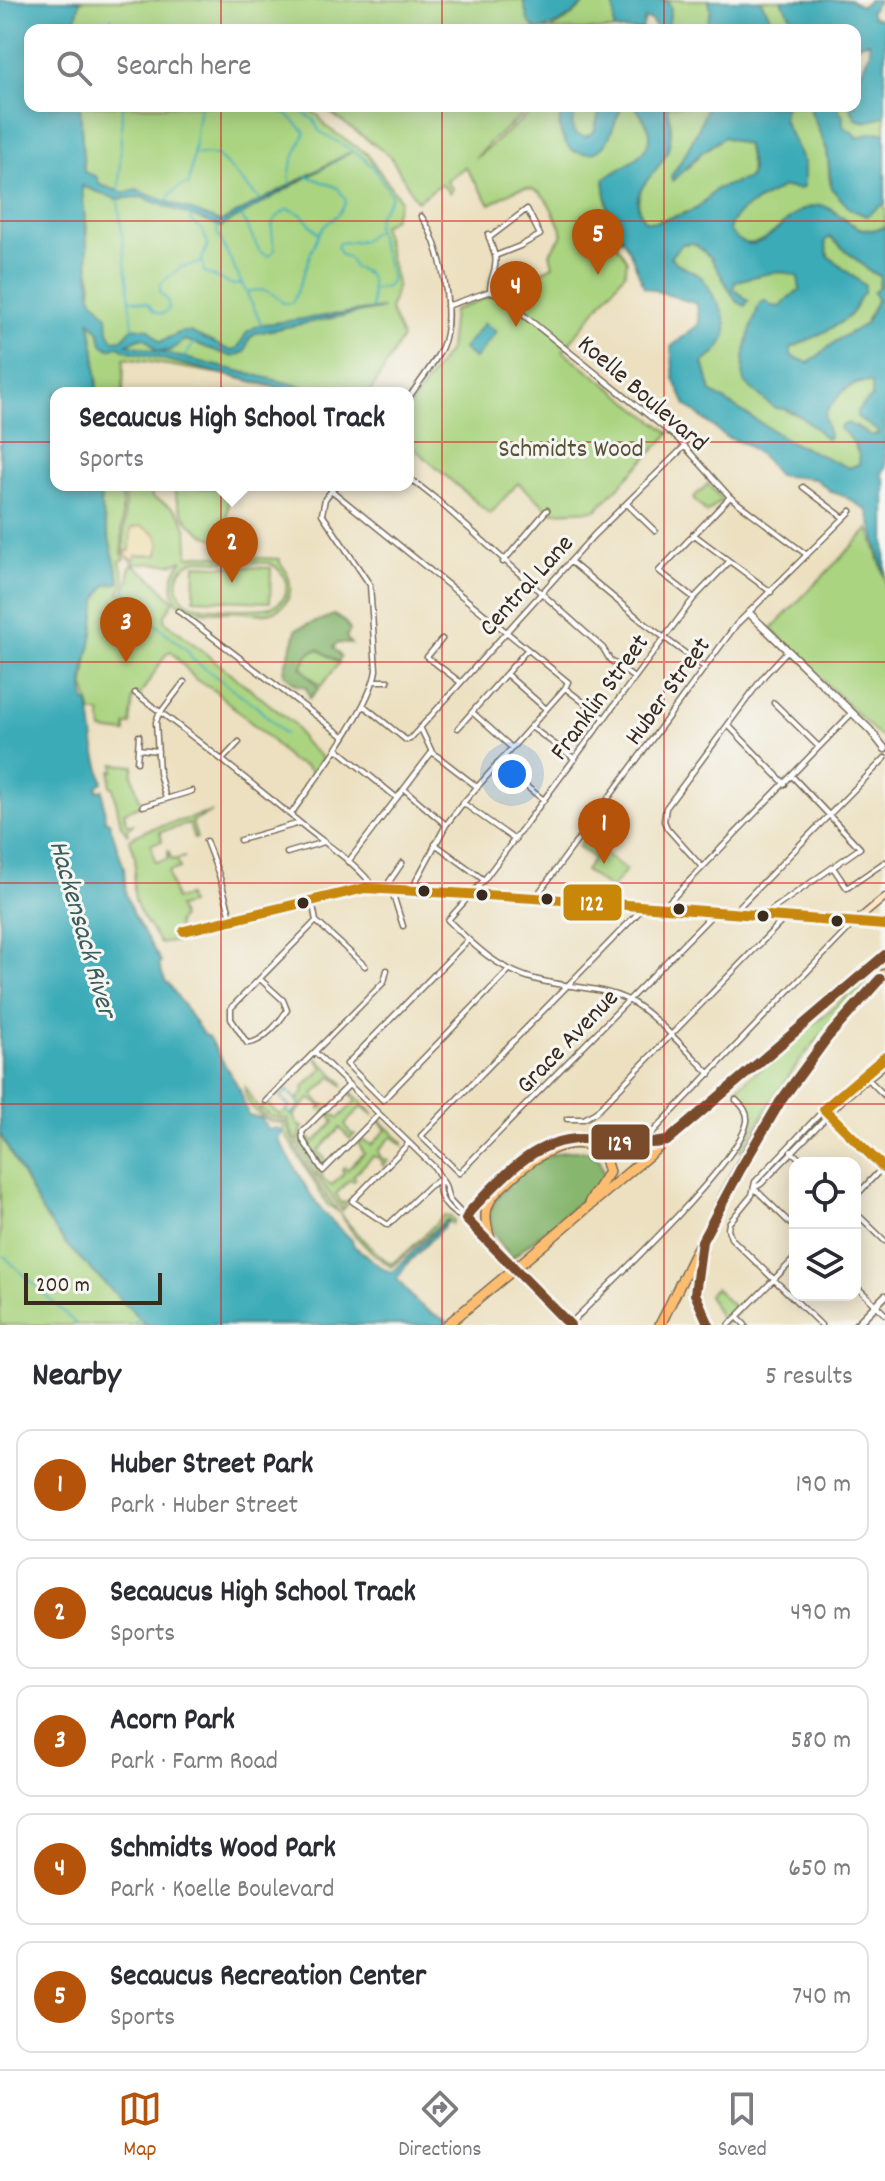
<!DOCTYPE html>
<meta charset="utf-8">
<style>
body{margin:0;font-family:Dekko,sans-serif;background:#f2f2f3;color:#2b2b33}
.controls{position:absolute;right:24px;bottom:24px;display:grid;overflow:hidden;border-radius:16px;box-shadow:0 4px 20px #0003}
.controls button{width:72px;height:72px;display:grid;place-items:center;padding:0;border:0;border-bottom:2px solid #e1e1e2;background:#fff;color:#2b2b33;font:40px sans-serif}
.scale{position:absolute;left:24px;bottom:20px;width:138px;box-sizing:border-box;padding-left:8px;border:4px solid #3b2a1e;border-top:0;font-size:22px;line-height:28px;white-space:nowrap;color:#3b2a1e;-webkit-text-stroke:6px #f6f6f2;paint-order:stroke}
.you{position:absolute;left:512px;top:774px;width:28px;height:28px;margin:-20px;border:6px solid #fff;border-radius:50%;background:#1a73e8;box-shadow:0 0 0 12px #1a73e833}
.badge{display:grid;place-items:center;width:52px;height:52px;border-radius:50%;background:#b45309;color:#fff;font-size:26px;font-weight:700}
.pin{position:absolute;translate:-50% -66px;filter:drop-shadow(0 2px 4px #0008)}
.pin::after{content:'';position:absolute;top:42px;width:28px;height:24px;background:inherit;clip-path:polygon(0 0,100% 0,50% 100%)}
.popup{position:absolute;left:50px;top:387px;width:364px;height:104px;box-sizing:border-box;display:grid;place-content:center;border-radius:16px;background:#fff;filter:drop-shadow(0 2px 6px #0005);font-size:26px;white-space:nowrap;color:#7c7c81}
.popup b{font-size:30px;color:#2b2b33}
.popup::after{content:'';position:absolute;left:50%;top:100%;margin-left:-16px;border:16px solid transparent;border-top-color:#fff}
.list{margin:0;padding:0;list-style:none}
h2{display:flex;justify-content:space-between;align-items:center;height:104px;margin:0;padding:0 32px;font-size:34px}
h2 small{font-size:26px;font-weight:400;color:#7c7c81}
.list li{display:grid;grid-template-columns:52px 1fr auto;gap:24px;align-items:center;box-sizing:border-box;height:112px;margin:0 16px 16px;padding:0 16px;border:2px solid #e1e1e2;border-radius:16px}
.list b{display:block;font-size:30px;white-space:nowrap}
.list p{margin:0;font-size:26px;white-space:nowrap;color:#7c7c81}
.list em{font-size:26px;font-style:normal;color:#7c7c81}
.icon{flex:none;width:44px;height:44px;fill:none;stroke:currentColor;stroke-width:2;stroke-linecap:round;stroke-linejoin:round}
.map{position:relative;flex:none;width:885px;height:1325px;overflow:hidden}
.search{position:absolute;background:#fff;box-shadow:0 4px 20px #0003;left:24px;right:24px;top:24px;height:88px;display:flex;align-items:center;gap:20px;box-sizing:border-box;padding:0 28px;border-radius:16px;color:#7c7c81;font-size:30px}
.sheet{height:744px;background:#fff}
nav{display:flex;justify-content:space-around;align-items:center;box-sizing:border-box;height:112px;border-top:2px solid #e1e1e2;background:#fff;font-size:22px;color:#7c7c81}
nav a{display:grid;justify-items:center;gap:4px}
nav .on{color:#b45309}
.map>svg:first-child{display:block}
.green{fill:#aad480;stroke:#727f4f;stroke-width:2;fill-rule:evenodd}
.forest{fill:#87b66e;stroke:#617046;stroke-width:2}
.sand{fill:#eeda9e;stroke:#94825e;stroke-width:2}
.water{fill:#3babb8;stroke:#3b6a6b;stroke-width:2;fill-rule:evenodd}
.lines{fill:none;stroke-linecap:round;stroke-linejoin:round}
.stream{stroke:#3babb8;stroke-width:2}
.minor-casing{stroke:#796a57;stroke-width:7}
.tertiary-casing{stroke:#796a57;stroke-width:9}
.secondary-casing{stroke:#796a57;stroke-width:9}
.motorway-casing{stroke:#796a57;stroke-width:12}
.minor{stroke:#fff;stroke-width:4}
.tertiary{stroke:#fff;stroke-width:6}
.secondary{stroke:#fee5c5;stroke-width:6}
.motorway{stroke:#fcbd6f;stroke-width:9}
.motorway-bridge-casing{stroke:#796a57;stroke-width:12;stroke-linecap:butt}
.motorway-bridge{stroke:#fcbd6f;stroke-width:9}
.bus-1-casing{stroke:#f6f6f2;stroke-width:16}
.bus-2-casing{stroke:#f6f6f2;stroke-width:16}
.bus-1{stroke:#7a4b2a;stroke-width:10}
.bus-2{stroke:#c88708;stroke-width:10}
.grid{fill:none;stroke:#d62828;stroke-width:2;stroke-opacity:0.55}
.bus-dot{fill:#3b2a1e;stroke:#f6f6f2;stroke-width:3}
.labels{text-anchor:middle;stroke-width:6;stroke-linejoin:round;paint-order:stroke}
.street-label{font-size:26px;fill:#3b2a1e;stroke:#f6f6f2}
.park-label{font-size:26px;fill:#575436;stroke:#f6f6f2}
.water-label{font-size:28px;font-style:italic;fill:#3b5e5c;stroke:#f6f6f2}
.line-badge{stroke:#f6f6f2;stroke-width:3}
.badge-label{font-size:22px;text-anchor:middle;font-weight:bold;fill:#fff}
</style>
<div class="map">
<svg width="885" height="1325" viewBox="0 0 885 1325">
<rect width="100%" height="100%" fill="#f6f6f2"/>
<filter id="ink" filterUnits="userSpaceOnUse"><feTurbulence type="fractalNoise" baseFrequency=".0125" numOctaves="2"/><feDisplacementMap in="SourceGraphic" scale="16" xChannelSelector="R" yChannelSelector="G"/><feConvolveMatrix kernelMatrix="1 2 1 2 8 2 1 2 1" color-interpolation-filters="sRGB"/></filter>
<filter id="wash" filterUnits="userSpaceOnUse"><feTurbulence type="fractalNoise" baseFrequency=".006" numOctaves="4" result="noise"/><feDisplacementMap in="SourceGraphic" scale="32" xChannelSelector="R" yChannelSelector="G"/><feGaussianBlur stdDeviation="1.8" result="paint"/><feColorMatrix in="noise" values="0 0 0 0 0 0 0 0 0 0 0 0 0 0 0 0 0 1.4 0 .05"/><feComposite in="paint" operator="in"/></filter>
<g filter="url(#wash)">
<rect width="100%" height="100%" fill="#ece0c0"/>
<!-- green -->
<path class="green" d="M80,0H523L552,28L567,20L589,0H614V30H200L194,26V30H74Z
M664,0H709L711,11L705,30H668L670,8Z
M760,0H781C786,12 799,22 812,23L817,30H779Z
M80,106H303L319,116L325,126L367,154L400,200L393,219L382,226L397,286L390,309L402,338L370,393H297L222,374L124,358L123,393H97L95,353L89,319L92,284L86,256L87,226L80,191L84,172Z
M321,106H533L490,142L475,159L538,106H564C554,129 561,133 575,152L589,153L605,146L622,106H635C640,113 646,121 649,129C657,152 619,169 604,180L608,212L622,240L615,242L627,260L625,273L563,351L670,433L596,510L552,512L518,483L490,514L408,443V409L449,350L453,311L502,291L553,266L550,253L563,234C554,215 546,182 519,189C510,191 499,200 490,204L465,167L446,181L453,189L450,193L441,184L417,201L390,156Z
M582,106H601L594,132L585,137L575,134C569,124 574,114 582,106Z
M667,106H706C705,121 681,163 671,176L689,167L701,153L724,137L747,145C747,157 753,166 749,178L716,189L698,208L682,214L655,222L645,221C621,188 670,164 671,131C672,123 668,114 667,106Z
M785,106H809L827,150L830,183L866,216L885,203V227C863,236 849,222 831,209C814,217 759,248 743,243C737,242 733,235 729,231C732,209 761,202 777,190L783,187L800,189L804,163L783,120Z
M837,106H850L852,112L865,122L885,115V132L871,133L857,138L843,126V117Z
M829,237L871,272L880,276L877,298L865,324L839,339L809,363L791,356V348L850,316L865,286L828,256L825,240Z
M694,243L711,258L736,301H748L733,288L736,281C757,277 778,266 799,277L800,290L788,298L781,307L771,306L778,407L804,418L827,439L829,436C828,431 825,423 825,417C825,400 854,379 872,383V397L857,416L880,432L871,436L856,425L851,437L860,458L859,464L849,468L791,442L711,392L703,362L714,355L700,276L680,268L669,257L682,244Z
M708,484L722,499L707,513L693,498Z
M100,485H122V554L125,559L120,561L125,581L119,593L123,594L129,581V569L133,564L155,581L174,601L165,615V621L294,724L304,742L322,758L313,773L305,766L291,761L270,739L215,691L195,679L171,651L167,653L140,695L138,694L132,699C134,709 129,718 131,725H126V733L102,730L100,713H92L84,685L97,596L106,585L120,582L101,507Z
M131,485H152V498C186,510 188,523 188,557L196,555L280,559V563C294,578 295,601 275,611C264,616 249,612 237,612C223,611 206,613 192,610C166,603 169,576 183,560L172,564L134,563L124,553L125,494H131ZM197,560L269,563C287,570 295,596 274,606C262,611 206,609 193,605C186,603 183,599 179,593C174,577 180,565 197,560Z
M174,486L224,489L229,493L225,541C197,538 176,514 174,486Z
M869,529L885,578V731L879,736L771,629Z
M195,565L271,568L270,602L194,599Z
M318,649L339,663L321,686L305,672L302,666L309,654Z
M114,764L134,766L132,774L141,805L124,812L127,824H133L127,830L128,835L121,825L113,787L110,786L111,771H114Z
M212,812L192,822L197,838L194,839L189,824L160,832L162,841L151,844L155,862L168,859V850L172,860L185,857L177,859L180,868L168,872L175,899L187,896L189,904L178,907L181,917L177,923L180,936L177,941L160,944C151,927 136,913 134,893C132,869 141,863 129,839L147,830Z
M582,841L587,844L589,842L626,870L611,889L585,871L594,858L578,846Z
M885,964L805,1054L772,1100L742,1151L739,1149L751,1126L753,1113L737,1088Z
M316,1057L343,1083V1086L332,1076L314,1094L320,1104L325,1105L320,1109V1105L310,1099L293,1116L299,1126L303,1127L299,1137L319,1169L316,1176L297,1142L298,1139L295,1140L287,1119L272,1117L260,1108L266,1103L280,1115L289,1108L287,1112L291,1115L301,1104L296,1100L305,1091L303,1088L323,1068Z
M245,1087L261,1113L272,1121L286,1122C301,1168 351,1235 391,1264L408,1251L444,1215L451,1216L454,1220L452,1224L448,1219L444,1221L391,1267L371,1252L353,1233L339,1212L327,1204L284,1132L283,1122C265,1126 243,1104 245,1087Z
M347,1089L350,1091L372,1112L373,1115L362,1106L345,1124L351,1134H355L350,1139L340,1128L318,1151L328,1162L321,1164L305,1137L315,1142L334,1122L328,1113L324,1112L328,1108L329,1112L339,1118L356,1101Z
M378,1119L380,1120L403,1142V1145L392,1136L378,1151L381,1158L388,1161L383,1166L381,1159L373,1156L353,1176L356,1179L353,1181L350,1179L336,1194L342,1204L345,1202L347,1205L342,1210L317,1177L321,1174L323,1176L322,1179L332,1185L344,1173L342,1170L344,1167L347,1170L364,1153L358,1143L362,1140L372,1145L386,1130Z
M0,1134L43,1213L65,1243L146,1325H0Z
M715,1288L738,1311L724,1325L708,1295Z"/>
<!-- forest -->
<path class="forest" d="M334,615L345,622L350,630L346,637L351,644L338,643L333,647L341,657L338,662L318,649L309,653L301,667L319,688L310,698L306,687L297,685L284,674C283,663 295,644 296,629Z
M568,1151H586L600,1160L604,1175L596,1188L512,1258C502,1246 489,1232 490,1215C491,1199 520,1173 533,1163C543,1156 556,1153 568,1151Z"/>
<!-- sand -->
<path class="sand" d="M141,526L156,534L160,544L158,555H136L135,559H131L126,555V551H130L131,528Z"/>
<!-- water -->
<path class="water" d="M0,0H80L74,30H30V106H80L84,172L96,176L100,185L125,193L136,190L221,222L351,152L221,227L141,197L116,199L82,186L91,296L107,316L108,331L113,340L122,339L133,327L149,329L160,342L181,332H190L231,351L237,349L247,332L259,325L383,308L256,333L249,339L245,352L233,357L185,340L169,351H157L147,339L142,337L127,344L329,393H300L125,350L118,346L109,349L102,344L99,331L90,321L95,353L97,393H56V485H100L101,507L120,582L106,585C93,601 96,613 93,633C89,660 79,672 85,702H89L95,750L103,782L97,786V791L103,790L105,820L109,822L124,868L126,894L133,914L161,962L159,966L166,983L169,984L203,1034L208,1037L240,1090L248,1115L261,1118L268,1130L277,1128L283,1132L278,1139C293,1162 303,1185 319,1207C328,1219 341,1229 352,1240L354,1246L383,1269L392,1272L445,1221H449L407,1264L397,1279C407,1291 416,1304 430,1312C437,1317 445,1319 453,1325H146L65,1243L43,1213L0,1134Z
M523,0H589C573,14 560,27 537,30L528,21Z
M614,0H637L642,4L650,0L667,1L671,8L668,30H658L650,20L645,19L642,30H614Z
M709,0H760L779,30H705L711,11Z
M781,0H850L861,6L869,0H879L870,12L873,17L884,20L885,23V115C876,120 866,124 856,119L850,106H855V85L870,51L869,42L858,44L855,49V30H817L812,23L791,17Z
M564,106H582C574,114 569,124 575,134L585,137L594,132L601,106H622C610,130 608,166 570,149C558,133 557,124 564,106Z
M635,106H667C670,121 673,134 668,150C659,176 622,190 645,221L655,222L683,214L698,208L716,189L749,178L752,170L747,145L724,137L701,153L672,181L671,176C681,163 705,121 706,106H785L783,120L804,163V186L800,189L783,187L777,190C761,201 732,209 729,230C754,264 775,227 797,213C804,208 814,206 822,205C846,215 856,239 885,227V468L882,473L885,483V578L868,511L844,496L832,492L815,479L777,475L766,460L746,444L726,437L686,405L674,379L671,347L699,324L697,304L644,287L631,254L608,212L604,179C619,169 657,152 649,129C646,121 640,113 635,106ZM830,237L871,272L880,276V286L873,293L877,299L865,324L839,339L809,363L791,356V348C806,341 840,326 850,315C857,308 857,299 864,293L865,286L828,256L825,241ZM694,243L711,258L736,301L745,306L748,301L733,288L736,281C757,277 779,266 798,277L800,290L788,298L781,307L771,306L766,300L759,304C751,330 740,356 744,382L774,408C795,407 812,425 827,439L829,437C828,431 825,423 825,418C825,409 830,407 834,402C843,389 855,379 872,383V397L857,411V417L879,432V434L871,436L848,423L841,426L840,429C850,436 862,451 859,464L849,468L791,442L711,392L703,362C730,344 733,326 715,299C711,292 707,282 701,277C692,269 681,269 670,257L682,244Z
M809,106H837L843,117V126L856,135L857,138L871,133L885,132V203L866,216L850,209L832,189L827,150Z
M484,323L496,332L475,359L463,349Z"/>
<g class="lines">
<!-- stream -->
<path class="stream" d="M111,30V17
M267,106L288,115L305,132C298,154 288,159 290,184
M293,106L314,120L319,131L360,155L373,167L392,196L378,216L376,227L392,280L385,288L373,289
M194,154L217,155L260,200
M119,191L122,106
M118,200L133,327
M167,201C170,193 180,184 189,185L200,106
M241,215L260,252L269,256L275,250C271,229 267,221 288,209L301,214L318,233
M191,216L190,220L202,230L208,244L202,259L204,272L233,285L241,284
M218,226L217,232L262,325
M246,292C263,288 271,290 283,303H292C303,282 307,257 318,236C326,218 339,221 346,201L338,188L307,176
M129,299L147,303L155,312L163,314L169,308L167,300L160,292V284L181,267L203,262
M372,308L371,278L368,274L354,267L349,258L340,254L337,246L339,243L362,241L376,230
M184,358L194,343
M125,589L147,617L188,651L192,659L256,706L285,734
M287,1091L301,1104L290,1115L287,1112L290,1107L280,1097Z
M4,1256L77,1325
M132,1325L140,1318"/>
</g>
</g>
<g filter="url(#ink)">
<g class="lines">
<defs>
<path id="minor" d="M488,234L495,256
M489,238L527,209L540,235L520,246L495,256C498,269 489,279 490,292
M447,306L488,292L496,293L678,439L730,497L807,555
M408,399C419,382 434,365 442,347C456,316 441,242 421,216
M408,477L436,499L603,648L610,660L634,678
M803,487L844,518
M331,490L568,682L565,688
M627,504L655,531
M693,534L771,592
M503,562L547,510
M571,562L643,622L704,667
M694,598L659,571L730,497
M178,611L343,736
M442,639L427,657L460,682
M506,674L546,709
M375,681H388
M565,688L604,718
M135,693C193,736 249,781 305,827C328,846 358,864 375,889
M774,703L819,747
M363,705L406,740L410,739L594,535L685,446
M472,712L511,747
M728,725L785,784
M420,727L432,752L476,786
M531,727L575,759
M458,728L527,650
M138,749L158,751
M337,749L397,798
M223,759L239,742
M137,762L139,736
M497,764L544,800
M404,789L446,825
M166,799L159,773L156,722L158,716L184,682
M463,803L515,840
M143,806L192,791
M291,814C314,781 371,707 376,670L370,585L322,514L325,499L336,485
M240,840L300,823
M206,841L219,875L232,920
M435,844L484,880
M287,853L324,842
M348,862L432,752
M402,863L389,882L403,926
M701,866L667,828L664,821L666,808L764,676L788,650
M834,869L847,888L885,862
M414,890L416,881L446,825L463,803L565,688
M535,898L736,625L851,511
M312,900L316,921L365,966
M645,906L421,1136L459,1173L715,912
M663,908L852,713
M733,913L885,758
M766,914L860,848L792,776
M468,940L347,1064L383,1100L509,970
M260,979L283,1000L287,1010C280,1022 261,1044 247,1043L231,1019V1008L316,921
M315,1052L434,1167L445,1185L449,1200L465,1217
M710,1074C690,1054 651,1011 628,1000C600,986 568,988 538,980C500,971 475,947 448,920L484,880L694,598L729,562
M867,1078L885,1096
M349,1085L302,1132L303,1140L323,1171L379,1114
M266,1101L384,982L387,970
M824,1109L885,1169
M567,1119H584L596,1112L786,917
M649,1136L855,922
M409,1143L352,1201L388,1225L429,1186L441,1179
M791,1151L804,1163
M440,1181C436,1199 450,1213 466,1219
M754,1188L761,1184L843,1100L885,1065
M754,1188L795,1228
M855,1197L883,1167
M855,1212L885,1241
M855,1285L885,1314
M737,1317L745,1325
M569,1325C604,1289 742,1161 747,1121C748,1111 742,1106 736,1100
M729,1325L795,1258
M821,1325L731,1238L728,1229L729,1223L752,1195L755,1182L838,1095L885,1057"/>
<path id="tertiary" d="M749,613L870,730L885,749
M184,931L365,888L535,898L855,922
M856,1325L885,1296"/>
<path id="secondary" d="M855,922L885,897
M855,922L885,925
M466,1219L570,1325"/>
<path id="motorway" d="M583,1139L635,1147L663,1142
M466,1219L470,1211L493,1189
M703,1242C704,1252 701,1258 698,1268C691,1291 699,1304 709,1325
M492,1245C488,1233 484,1220 487,1208C490,1196 501,1188 510,1179C532,1158 572,1128 603,1153L609,1172L590,1201
M543,1245L885,955
M660,1325C694,1257 725,1187 765,1123C799,1069 840,1019 885,974"/>
</defs>
<!-- minor casing -->
<use href="#minor" class="minor-casing"/>
<!-- tertiary casing -->
<use href="#tertiary" class="tertiary-casing"/>
<!-- secondary casing -->
<use href="#secondary" class="secondary-casing"/>
<!-- motorway casing -->
<use href="#motorway" class="motorway-casing"/>
<!-- minor -->
<use href="#minor" class="minor"/>
<!-- tertiary -->
<use href="#tertiary" class="tertiary"/>
<!-- secondary -->
<use href="#secondary" class="secondary"/>
<!-- motorway -->
<use href="#motorway" class="motorway"/>
<defs>
<path id="motorway-bridge" d="M447,1325L543,1245"/>
</defs>
<!-- motorway-bridge casing -->
<use href="#motorway-bridge" class="motorway-bridge-casing"/>
<!-- motorway-bridge -->
<use href="#motorway-bridge" class="motorway-bridge"/>
<defs>
<path id="bus-1" d="M570,1325L466,1219L470,1211C501,1179 533,1139 581,1139C611,1139 637,1147 667,1141L885,955
M709,1325L695,1294L702,1241L740,1170L780,1102L827,1038L880,979"/>
<path id="bus-2" d="M184,931L365,888L535,898L885,925
M885,1057L824,1109L885,1169"/>
</defs>
<!-- bus-1 casing -->
<use href="#bus-1" class="bus-1-casing"/>
<!-- bus-2 casing -->
<use href="#bus-2" class="bus-2-casing"/>
<!-- bus-1 -->
<use href="#bus-1" class="bus-1"/>
<!-- bus-2 -->
<use href="#bus-2" class="bus-2"/>
</g>
</g>
<!-- grid -->
<path class="grid" d="M221,0V30M442,0V30M664,0V30M221,106V1325M442,106V1325M664,106V1325M0,221H885M0,442H885M0,662H885M0,883H885M0,1104H885"/>
<!-- markers -->
<g class="bus-dot">
<circle cx="424" cy="891" r="7"/>
<circle cx="482" cy="895" r="7"/>
<circle cx="547" cy="899" r="7"/>
<circle cx="303" cy="903" r="7"/>
<circle cx="679" cy="909" r="7"/>
<circle cx="763" cy="916" r="7"/>
<circle cx="837" cy="921" r="7"/>
</g>
<g class="labels">
<!-- street labels -->
<g class="street-label">
<text transform="translate(644 392) rotate(41)" y="9">Koelle Boulevard</text>
<text transform="translate(525 584) rotate(-48)" y="9">Central Lane</text>
<text transform="translate(666 690) rotate(-54)" y="9">Huber Street</text>
<text transform="translate(598 696) rotate(-54)" y="9">Franklin Street</text>
<text transform="translate(566 1040) rotate(-46)" y="9">Grace Avenue</text>
</g>
<!-- park labels -->
<g class="park-label">
<text x="571" y="456">Schmidts Wood</text>
</g>
<!-- water labels -->
<g class="water-label">
<text transform="translate(85 928) rotate(74)" y="10">Hackensack River</text>
</g>
</g>
<g class="line-badge">
<rect x="562" y="883" width="61" height="39" rx="8" fill="#c88708"/>
<rect x="590" y="1123" width="61" height="38" rx="8" fill="#7a4b2a"/>
</g>
<g class="badge-label">
<text x="592" y="910">122</text>
<text x="620" y="1150">129</text>
</g>
</svg>
<div class="controls">
<button><svg class="icon" aria-label="locate" viewBox="0 0 24 24"><circle cx="12" cy="12" r="6"/><path d="M12 2v4M12 18v4M2 12h4M18 12h4"/></svg></button>
<button><svg class="icon" aria-label="layers" viewBox="0 0 24 24"><path d="M12 4l9 5-9 5-9-5zM3 14l9 5 9-5"/></svg></button>
</div>
<div class="scale">200 m</div>
<div class="you"></div>
<div class="pin badge" style="left:604px;top:864px">1</div>
<div class="pin badge" style="left:232px;top:583px">2</div>
<div class="popup"><b>Secaucus High School Track</b>Sports</div>
<div class="pin badge" style="left:126px;top:663px">3</div>
<div class="pin badge" style="left:516px;top:327px">4</div>
<div class="pin badge" style="left:598px;top:275px">5</div>
<div class="search"><svg class="icon" aria-label="search" viewBox="0 0 24 24"><circle cx="10" cy="10" r="6"/><path d="M15 15l6 6"/></svg>Search here</div>
</div>
<section class="sheet">
<h2>Nearby<small>5 results</small></h2>
<ul class="list">
<li><span class="badge">1</span><div><b>Huber Street Park</b><p>Park · Huber Street</p></div><em>190 m</em></li>
<li><span class="badge">2</span><div><b>Secaucus High School Track</b><p>Sports</p></div><em>490 m</em></li>
<li><span class="badge">3</span><div><b>Acorn Park</b><p>Park · Farm Road</p></div><em>580 m</em></li>
<li><span class="badge">4</span><div><b>Schmidts Wood Park</b><p>Park · Koelle Boulevard</p></div><em>650 m</em></li>
<li><span class="badge">5</span><div><b>Secaucus Recreation Center</b><p>Sports</p></div><em>740 m</em></li>
</ul>
</section>
<nav>
<a class="on"><svg class="icon" aria-label="map" viewBox="0 0 24 24"><path d="M3 6l6-2 6 2 6-2v14l-6 2-6-2-6 2zM9 4v14M15 6v14"/></svg>Map</a>
<a><svg class="icon" aria-label="directions" viewBox="0 0 24 24"><path d="M12 3l9 9-9 9-9-9zM9 14v-3h6M13 9l2 2-2 2"/></svg>Directions</a>
<a><svg class="icon" aria-label="saved" viewBox="0 0 24 24"><path d="M7 4h10v16l-5-4-5 4z"/></svg>Saved</a>
</nav>
